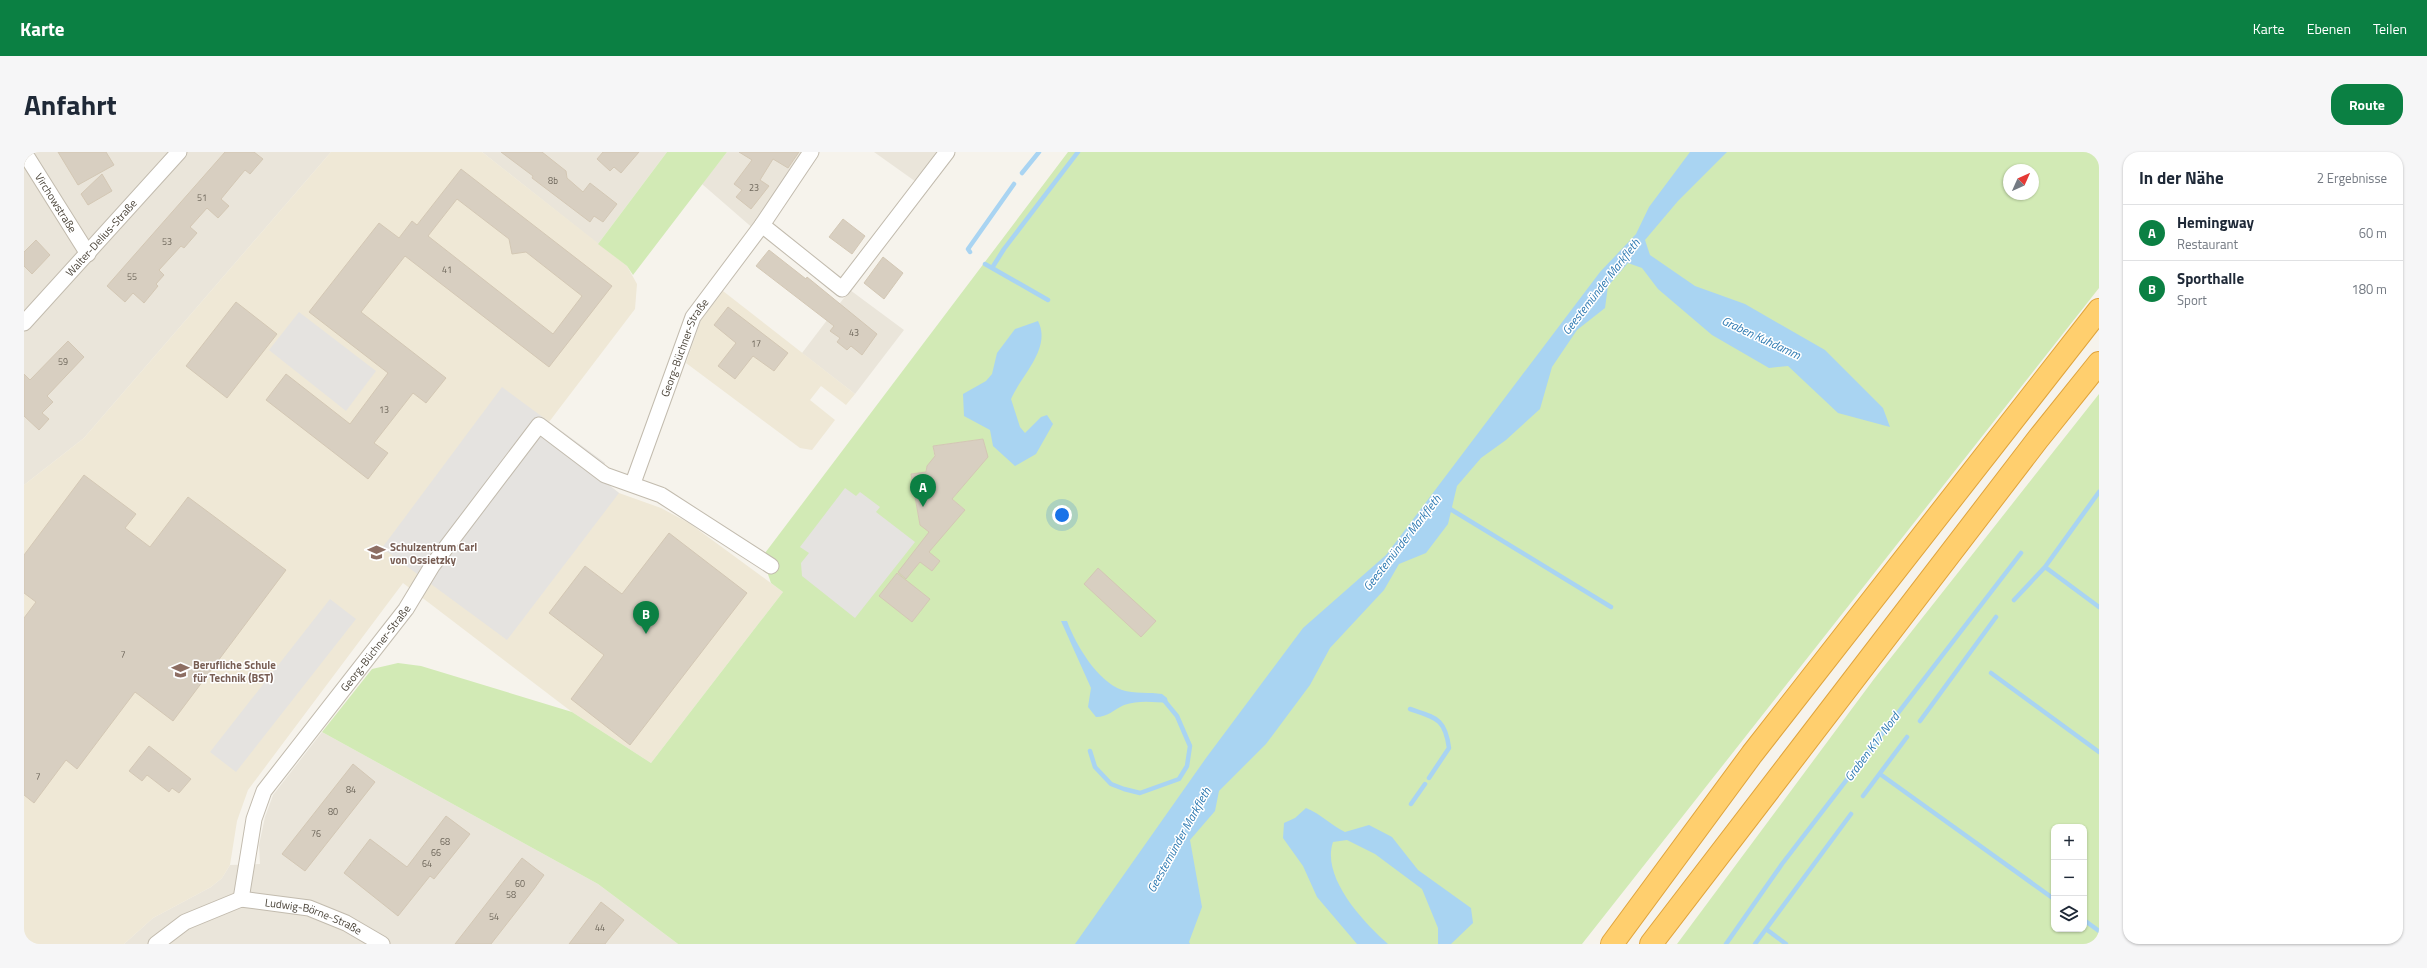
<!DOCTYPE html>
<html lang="de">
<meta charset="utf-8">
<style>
body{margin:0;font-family:"Titillium Web",sans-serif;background:#f6f6f7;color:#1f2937}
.controls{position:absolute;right:12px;bottom:12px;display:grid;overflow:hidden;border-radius:8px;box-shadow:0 1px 3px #0004}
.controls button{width:36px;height:36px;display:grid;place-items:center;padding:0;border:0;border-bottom:1px solid #e0e1e3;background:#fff;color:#1f2937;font:20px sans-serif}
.compass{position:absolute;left:1979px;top:12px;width:36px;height:36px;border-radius:50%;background:#fff;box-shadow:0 1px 3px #0004;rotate:45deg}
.you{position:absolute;left:1038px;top:363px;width:14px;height:14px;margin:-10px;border:3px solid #fff;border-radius:50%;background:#1a73e8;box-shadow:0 0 0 6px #1a73e833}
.badge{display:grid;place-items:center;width:26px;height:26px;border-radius:50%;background:#0b8043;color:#fff;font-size:13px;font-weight:700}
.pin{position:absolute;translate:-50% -33px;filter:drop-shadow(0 1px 2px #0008)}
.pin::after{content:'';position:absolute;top:21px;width:14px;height:12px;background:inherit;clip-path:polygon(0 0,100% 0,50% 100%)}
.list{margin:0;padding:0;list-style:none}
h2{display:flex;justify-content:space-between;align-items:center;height:52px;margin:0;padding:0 16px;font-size:17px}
h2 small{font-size:13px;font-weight:400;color:#747a83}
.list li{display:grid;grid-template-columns:26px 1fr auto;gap:12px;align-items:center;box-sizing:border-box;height:56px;padding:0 16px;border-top:1px solid #e0e1e3}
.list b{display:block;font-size:15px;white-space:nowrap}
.list p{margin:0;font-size:13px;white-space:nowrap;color:#747a83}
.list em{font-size:13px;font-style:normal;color:#747a83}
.icon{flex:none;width:22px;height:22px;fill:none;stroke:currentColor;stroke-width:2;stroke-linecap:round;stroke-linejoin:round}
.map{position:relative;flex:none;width:2075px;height:792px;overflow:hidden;border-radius:16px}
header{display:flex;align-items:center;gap:24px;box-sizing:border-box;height:56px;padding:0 20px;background:#0b8043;color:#fff}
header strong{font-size:19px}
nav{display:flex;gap:22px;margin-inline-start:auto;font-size:14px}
.intro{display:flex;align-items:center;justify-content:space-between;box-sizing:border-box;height:96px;padding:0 24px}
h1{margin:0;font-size:28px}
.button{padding:10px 18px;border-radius:16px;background:#0b8043;color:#fff;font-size:14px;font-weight:700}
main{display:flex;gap:24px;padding:0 24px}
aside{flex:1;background:#fff;border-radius:16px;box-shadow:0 1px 3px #0004}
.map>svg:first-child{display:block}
.residential{fill:#eae5da}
.education{fill:#efe8d6}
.green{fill:#d2eab5;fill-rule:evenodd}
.parking{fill:#e5e3e0}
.water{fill:#a9d4f2}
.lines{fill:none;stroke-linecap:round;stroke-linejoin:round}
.stream{stroke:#a9d4f2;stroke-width:4.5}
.building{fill:#d8cfc1;stroke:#d3c7b4;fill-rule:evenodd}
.minor-casing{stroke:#c2bbae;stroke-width:17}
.motorway-casing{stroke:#e0a43c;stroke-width:24}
.minor{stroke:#fff;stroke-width:15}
.motorway{stroke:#ffcf6e;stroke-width:22}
.labels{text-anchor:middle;stroke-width:3;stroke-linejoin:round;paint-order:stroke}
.number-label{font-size:9px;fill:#6e675b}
.street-label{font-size:11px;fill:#4b4439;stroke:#fff}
.education-label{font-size:11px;font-weight:bold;fill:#785e54;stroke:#fff;text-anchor:start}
.water-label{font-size:12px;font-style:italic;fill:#2e7ab2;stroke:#fff}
</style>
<header>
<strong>Karte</strong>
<nav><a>Karte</a><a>Ebenen</a><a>Teilen</a></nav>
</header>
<div class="intro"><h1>Anfahrt</h1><a class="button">Route</a></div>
<main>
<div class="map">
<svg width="2075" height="792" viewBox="0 0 2075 792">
<rect width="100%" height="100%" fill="#f6f3ec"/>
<!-- residential -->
<path class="residential" d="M0,0H307L60,286L0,333Z
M458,0H643L574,92Z
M703,0H793L739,85L678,32Z
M850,0H920L895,32Z
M826,138L880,178L831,242L778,201Z
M298,580L574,732L654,792H100L129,766L187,735L198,726L206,713L236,712L235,693L241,665L249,643Z"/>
<!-- education -->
<path class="education" d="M307,0H458L603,114L613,132L611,157L525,270L581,311L572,323L595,341L637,356L665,371L759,440L627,611L548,560L379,431L224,638L213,669L206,713L198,726L187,735L129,766L100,792H0V333L60,286Z
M699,139L831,242L822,253L797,234L786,248L811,268L788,298L776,296L662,211L677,168Z"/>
<!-- green -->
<path class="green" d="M643,0H703L609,123L603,114L574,92Z
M1044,0H2075V136L1558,792H654L574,732L298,580L348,517L374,511L397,514L548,560L627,611L759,440L747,431L738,405ZM1985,18H2009V42H1985ZM959,287L963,305L928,347L941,358L896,373L887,322L902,320L903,314L911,308L909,294Z
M2075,242V792H1653L1850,527ZM2030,675H2060V777H2030Z"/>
<!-- parking -->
<path class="parking" d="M275,160L352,219L322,259L245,198Z
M478,235L581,311L572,323L595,341L483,488L358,396Z
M821,336L832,344L836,340L856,355L852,360L891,390L831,466L778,424L777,411L785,401L776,395Z
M306,447L332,467L212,620L186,600Z"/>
<!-- water -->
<path class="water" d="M1666,0H1703L1654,49L1621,88L1626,103L1671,134L1721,152L1801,198L1859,256L1866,275L1814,261L1764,214L1745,216L1688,183L1634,137L1618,116L1604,111L1584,134L1581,156L1553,178L1528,215L1516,257L1482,288L1457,306L1433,334L1424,372L1402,401L1375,412L1360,438L1306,496L1286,533L1242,592L1195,639L1191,659L1166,688L1178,755L1165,790L1166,792H1051L1182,606L1279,476L1362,403L1576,120L1612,82L1625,55Z
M1014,169C1028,196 997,224 987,247L996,275L1001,281L1017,265L1023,263L1029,272L1012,302L991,314L969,294L966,278L940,264L939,242L962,229L968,222L973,201L991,177Z
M1037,469H1043C1052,493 1073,529 1098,538C1110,542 1126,540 1138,542L1143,546L1144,551C1129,550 1115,548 1100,553C1089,558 1084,565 1072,565L1064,555L1067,536Z
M1282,656C1297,662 1307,673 1321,680L1345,673L1368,685L1394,718L1447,756L1449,771L1427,792H1414V776L1398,737L1351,702L1323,688L1309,690C1297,725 1339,770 1364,792H1333L1293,745L1279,714L1259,686L1260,671L1271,666Z"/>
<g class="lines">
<!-- stream -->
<path class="stream" d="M998,21L1015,0
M946,100L944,97L990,32
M961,112L1024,148
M968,116L980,97L1054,0
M1423,355L1587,455
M2021,415L2075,455
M1990,448L2021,415L2075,340
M1967,521L2075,600
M1386,557C1412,566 1421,566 1425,596L1405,626
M1896,569L1972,465
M1066,599L1071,615L1087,632L1100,637L1116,641L1155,627L1163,614L1166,594L1153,564L1139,547
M1856,622L2030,747
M1839,644L1883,585
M1387,652L1401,632
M2060,768L2075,779
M1742,777L1827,662
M1702,792L1758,712L1997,401
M1731,792L1742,777L1762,792"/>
</g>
<!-- building -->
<path class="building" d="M34,0H82L90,13L54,33Z
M201,0H230L239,7L226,22L221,18L197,47L205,54L194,66L183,56L166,75L173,81L160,96L157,94L135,118L140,123L132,132L134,134L120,151L109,141L101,150L83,134Z
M477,0H518L542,19L543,26L559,40L566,31L593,52L579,70L570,64L566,70L508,26L509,24Z
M579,0H615L597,21L590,15L586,19L573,7Z
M715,0H775L764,16L749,7L736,28L745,34L727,57L712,45L718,38L710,32L728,8Z
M437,17L588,134L525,215L381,104L337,160L422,226L402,251L389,241L350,291L364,301L344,327L242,248L262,222L326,272L364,221L285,160L355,71L375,86L388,69L393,73ZM433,47L485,87L488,102L502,100L558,144L529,182L404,84Z
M78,22L88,39L64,53L57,42Z
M819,67L841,84L828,102L805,85Z
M12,88L26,103L8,122L0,114V100Z
M745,98L782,127L783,125L853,182L838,203L827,194L823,198L813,190L816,186L806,179L810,174L732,114Z
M859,105L879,121L860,147L840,131Z
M212,150L253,182L203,246L162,214Z
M704,155L764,201L750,219L729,204L711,227L694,214L712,191L690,173Z
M44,189L60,205L23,244L29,250L18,261L25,267L15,278L0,264V222L6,228Z
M959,287L964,305L928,347L941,358L905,400L916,409L908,419L896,410L882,427L874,420L905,380L896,373L887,322L902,320L903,314L911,304L909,294Z
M60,323L112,362L101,376L126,395L164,345L262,418L149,569L111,540L53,617L42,608L10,651L0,643V466L12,450L0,441V403Z
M645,381L723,441L606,593L547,547L580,503L525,461L561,414L598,442Z
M1074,416L1132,469L1117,485L1060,432Z
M873,421L906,447L888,470L855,444Z
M125,594L167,627L155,641L148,636L145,640L123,623L118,629L105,619Z
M329,612L351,630L281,719L258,702Z
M422,664L446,682L410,727L406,724L374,764L320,721L346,687L383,715Z
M498,706L520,723L510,737L467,792H431Z
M577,750L600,768L584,788L581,792H545Z"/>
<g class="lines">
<defs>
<g id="minor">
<path id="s1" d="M0,0L64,102"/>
<path d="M738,73L818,137L923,0"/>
<path id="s2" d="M0,171L155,0"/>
<path id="s3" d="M609,331L669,165L738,73L787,0"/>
<path id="s4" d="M217,747L230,667L240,639L382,457L408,414L515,273L581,323L637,343L747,414"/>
<path id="s5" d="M217,747L285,756L322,771L358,792"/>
<path d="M132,792L161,770L217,747"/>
</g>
<path id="motorway" d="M1588,792L1728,602L2075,158
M1627,792L2014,287L2075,211"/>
</defs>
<!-- minor casing -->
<use href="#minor" class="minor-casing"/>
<!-- motorway casing -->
<use href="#motorway" class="motorway-casing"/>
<!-- minor -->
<use href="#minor" class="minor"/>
<!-- motorway -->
<use href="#motorway" class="motorway"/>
</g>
<!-- icons -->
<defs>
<symbol id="school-bare" viewBox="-9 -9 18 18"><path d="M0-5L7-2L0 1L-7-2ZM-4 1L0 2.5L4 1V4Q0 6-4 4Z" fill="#8d6e63" stroke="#fff" stroke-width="2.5" paint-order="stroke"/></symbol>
</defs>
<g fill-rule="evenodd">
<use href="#school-bare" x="340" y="388" width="25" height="25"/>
<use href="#school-bare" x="144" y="506" width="25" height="25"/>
</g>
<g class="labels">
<!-- number labels -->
<g class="number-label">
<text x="529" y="32">8b</text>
<text x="730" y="39">23</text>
<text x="178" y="49">51</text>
<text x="143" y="93">53</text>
<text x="423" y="121">41</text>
<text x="108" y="128">55</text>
<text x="830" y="184">43</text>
<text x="732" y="195">17</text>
<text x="39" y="213">59</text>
<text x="360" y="261">13</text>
<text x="99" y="506">7</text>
<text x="14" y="628">7</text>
<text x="327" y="641">84</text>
<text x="309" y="663">80</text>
<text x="292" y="685">76</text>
<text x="421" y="693">68</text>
<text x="412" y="704">66</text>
<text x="403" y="715">64</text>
<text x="496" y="735">60</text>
<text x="487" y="746">58</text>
<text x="470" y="768">54</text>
<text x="576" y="779">44</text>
</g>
<!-- street labels -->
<g class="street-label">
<text dy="4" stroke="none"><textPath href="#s1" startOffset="60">Virchowstraße</textPath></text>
<text dy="4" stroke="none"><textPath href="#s2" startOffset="115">Walter-Delius-Straße</textPath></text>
<text dy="4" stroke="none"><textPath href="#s3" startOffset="145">Georg-Büchner-Straße</textPath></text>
<text dy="4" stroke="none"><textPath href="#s4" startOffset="292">Georg-Büchner-Straße</textPath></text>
<text dy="4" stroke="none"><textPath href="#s5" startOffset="75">Ludwig-Börne-Straße</textPath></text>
</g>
<!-- education labels -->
<g class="education-label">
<text x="366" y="399">Schulzentrum Carl<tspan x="366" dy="13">von Ossietzky</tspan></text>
<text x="169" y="517">Berufliche Schule<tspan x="169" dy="13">für Technik (BST)</tspan></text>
</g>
<!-- water labels -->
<g class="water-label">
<text transform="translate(1577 135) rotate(-52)" y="4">Geestemünder Markfleth</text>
<text transform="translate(1737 186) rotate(25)" y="4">Graben Kuhdamm</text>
<text transform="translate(1378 391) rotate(-52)" y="4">Geestemünder Markfleth</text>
<text transform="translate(1848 595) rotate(-53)" y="4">Graben K17 Nord</text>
<text transform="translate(1155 688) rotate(-61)" y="4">Geestemünder Markfleth</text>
</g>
</g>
</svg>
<div class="controls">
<button>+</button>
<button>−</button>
<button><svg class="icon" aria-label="layers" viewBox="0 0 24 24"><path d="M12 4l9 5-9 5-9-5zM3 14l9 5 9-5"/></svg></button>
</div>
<svg class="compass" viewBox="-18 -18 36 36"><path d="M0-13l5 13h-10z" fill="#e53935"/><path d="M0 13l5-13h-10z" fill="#747a83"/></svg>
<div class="you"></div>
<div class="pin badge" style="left:899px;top:355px">A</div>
<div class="pin badge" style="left:622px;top:482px">B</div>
</div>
<aside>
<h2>In der Nähe<small>2 Ergebnisse</small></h2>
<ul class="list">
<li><span class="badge">A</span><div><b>Hemingway</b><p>Restaurant</p></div><em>60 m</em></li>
<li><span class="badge">B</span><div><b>Sporthalle</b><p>Sport</p></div><em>180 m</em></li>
</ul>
</aside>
</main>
